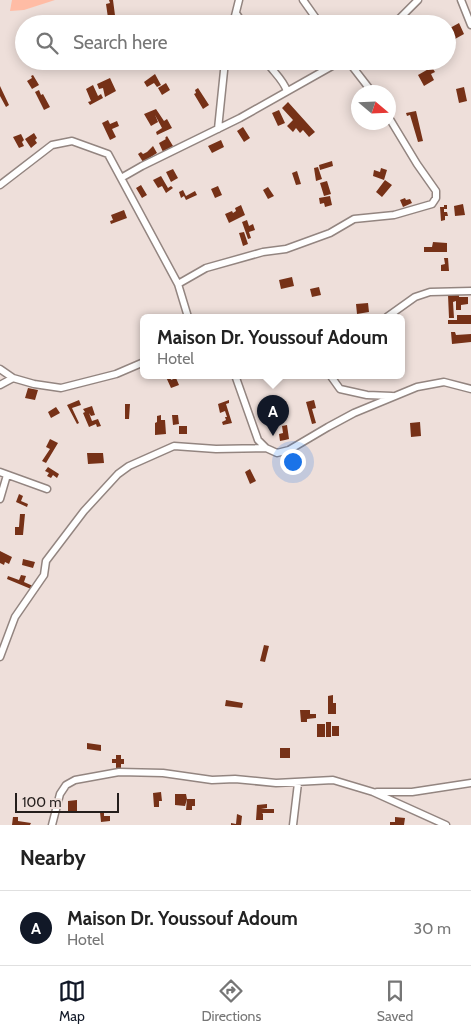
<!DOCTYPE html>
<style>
body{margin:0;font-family:Cabin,sans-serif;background:#f2f2f2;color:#222}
.compass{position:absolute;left:351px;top:85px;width:45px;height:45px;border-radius:50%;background:#fff;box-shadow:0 2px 12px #0003;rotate:109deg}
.scale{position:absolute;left:15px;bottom:12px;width:104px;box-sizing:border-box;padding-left:5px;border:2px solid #241e1c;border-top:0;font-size:14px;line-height:18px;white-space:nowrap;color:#241e1c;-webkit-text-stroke:4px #eedfda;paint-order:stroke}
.you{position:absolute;left:292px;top:461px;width:18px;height:18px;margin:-12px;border:4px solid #fff;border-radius:50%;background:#1a73e8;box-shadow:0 0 0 8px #1a73e833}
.badge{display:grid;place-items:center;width:32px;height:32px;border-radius:50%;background:#111827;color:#fff;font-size:16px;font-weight:700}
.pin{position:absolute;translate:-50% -41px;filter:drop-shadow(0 1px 2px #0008)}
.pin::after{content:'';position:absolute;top:26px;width:18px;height:15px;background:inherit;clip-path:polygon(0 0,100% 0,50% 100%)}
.popup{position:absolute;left:140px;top:314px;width:265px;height:65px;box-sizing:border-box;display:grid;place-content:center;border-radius:8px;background:#fff;filter:drop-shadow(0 1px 4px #0005);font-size:16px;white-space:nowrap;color:#767676}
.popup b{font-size:19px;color:#222}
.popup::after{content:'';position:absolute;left:50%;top:100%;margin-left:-10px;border:10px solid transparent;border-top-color:#fff}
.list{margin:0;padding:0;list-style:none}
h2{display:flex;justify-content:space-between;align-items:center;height:65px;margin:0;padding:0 20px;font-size:21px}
h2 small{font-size:16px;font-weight:400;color:#767676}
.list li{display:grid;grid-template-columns:32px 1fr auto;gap:15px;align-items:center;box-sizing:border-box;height:75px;padding:0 20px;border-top:1px solid #e0e0e0}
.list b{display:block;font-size:19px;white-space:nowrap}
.list p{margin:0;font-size:16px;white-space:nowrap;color:#767676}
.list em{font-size:16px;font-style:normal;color:#767676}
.icon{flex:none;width:28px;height:28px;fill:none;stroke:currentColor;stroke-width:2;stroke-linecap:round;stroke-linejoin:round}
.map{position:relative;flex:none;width:471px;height:825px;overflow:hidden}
.search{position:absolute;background:#fff;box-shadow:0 2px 12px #0003;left:15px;right:15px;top:15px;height:55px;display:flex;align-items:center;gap:12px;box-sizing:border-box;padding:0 18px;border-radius:28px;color:#767676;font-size:19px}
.sheet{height:140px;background:#fff}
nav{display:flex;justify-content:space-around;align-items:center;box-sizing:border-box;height:70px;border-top:1px solid #e0e0e0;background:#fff;font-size:14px;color:#767676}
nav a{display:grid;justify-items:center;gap:2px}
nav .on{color:#111827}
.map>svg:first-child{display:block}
.green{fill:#ffbca5}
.building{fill:#763117}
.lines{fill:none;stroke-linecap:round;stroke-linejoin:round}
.street-casing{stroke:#938580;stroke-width:9}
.street{stroke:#fff;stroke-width:6}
</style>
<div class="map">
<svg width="471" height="825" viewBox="0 0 471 825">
<rect width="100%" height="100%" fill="#eedfda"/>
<!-- green -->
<path class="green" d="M12,0H55L24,10L10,11Z"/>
<!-- building -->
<path class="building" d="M109,0H113L116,23L112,24L111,17L108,18L106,4L110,3Z
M459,23L464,34L455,39L450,28Z
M432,67L435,72L431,74L434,80L424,86L418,75Z
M155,74L161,85L157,87L154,83L147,87L144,82Z
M33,75L39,85L32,89L27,81L32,78L31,76Z
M110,78L116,91L105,97L103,88L99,89L97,84Z
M166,83L170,90L162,95L158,88Z
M93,85L98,96L101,94L103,98L90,105L88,102L91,101L86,89Z
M0,86L9,105L6,107L0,96Z
M464,87L467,101L459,103L456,89Z
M198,88L209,105L203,109L194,94L196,93L195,90Z
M39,90L41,95L43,94L50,107L44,110L35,92Z
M288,102L315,132L309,137L303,130L300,133L296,128L293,132L287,126L293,120L282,108Z
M156,109L164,121L167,119L172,128L157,135L156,132L162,128L155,115L158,122L151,126L144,114Z
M279,110L285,123L278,126L272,113Z
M416,111L423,141L418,142L410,115L407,116L406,113Z
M108,120L110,124L117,121L119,126L112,129L116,137L110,140L102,123Z
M243,127L250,138L244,142L237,131Z
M34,133L37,138L35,140L37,143L31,148L25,139Z
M21,134L24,140L22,142L24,146L19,148L13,137Z
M167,136L173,146L163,152L159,143L166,139L165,138Z
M221,140L224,147L212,153L208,146Z
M153,146L157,153L143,162L138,154L141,152L143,154L147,152Z
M332,161L333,166L320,170L319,165Z
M318,167L322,179L316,181L314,168Z
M381,168L387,170L384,180L373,176L374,170L380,172Z
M173,169L178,178L171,182L166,172Z
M297,171L301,184L296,185L292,173Z
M161,176L168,188L171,186L173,188L166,193L162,186L158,188L153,180Z
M385,180L392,185L382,197L376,192Z
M327,181L331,194L324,196L320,183Z
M141,185L147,195L142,198L136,188Z
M218,186L222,195L215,198L211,189Z
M268,187L274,196L268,199L263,190Z
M183,190L186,196L195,191L197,195L186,200L184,196L181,198L179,192Z
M330,196L332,205L325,207L324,203L320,204L319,198Z
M405,198L406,200L410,199L412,203L403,207L400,200Z
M463,204L465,215L455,216L454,206Z
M241,205L245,215L229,223L225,214L232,211L233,213L236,211L235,208Z
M444,205H447V209H444V212H447L448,216H445V220L441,221L440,207H444Z
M124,210L127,218L111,224L110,221L113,220L111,215Z
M247,220L249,226L253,224L255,230L249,232L251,238L248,239L242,222Z
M244,232L248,244L243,246L239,233Z
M433,242L447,243V252H424V247H432Z
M444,258H448L449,271H441V265L445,264Z
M292,277L294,286L281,289L279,280Z
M319,287L321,295L312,297L310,289Z
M459,294V297H468V304L461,305V310H456V301L453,302L454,318H449L448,295Z
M368,303L369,312L357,314L356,304Z
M457,315H471V324H448V320H457Z
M451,332H455L456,335L471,334V342L452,344Z
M170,376L171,380L176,378L179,385L171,388L166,377Z
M28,388L38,390L35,400L25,398Z
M79,400L81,405L72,408L79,423L77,424L67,405Z
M229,400V403L226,404L232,423L223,425L222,422L226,420L225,417H227L225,411L220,413L218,404Z
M282,400V402L286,401L287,406H283L284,410L276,411L275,406L278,405V401Z
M314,400L316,408L312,409L316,423L312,424L306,402Z
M125,404H130L129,419H125Z
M92,406L95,415L91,416L89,413L92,421L98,419L101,426L97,427L96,424L89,427L83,413L85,412L83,409Z
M56,407L60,413L51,418L48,412Z
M161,415V420H165L166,434L155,435V423L157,422V416Z
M172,415H178L179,424L173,425Z
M420,422L421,436L411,437L410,423Z
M287,425L289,439L285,440V438V440L280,441L279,434L283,433L282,426Z
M179,426H187V434H179Z
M50,439L58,443L46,463L42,461L50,449L46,447Z
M87,453H103L104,463L88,464Z
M48,467L59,474L57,478L53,475L51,478L47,476L49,473L45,471Z
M250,469L256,481L250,484L245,472Z
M19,494L23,496L21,501L28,504L27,507L16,502Z
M20,514H25L23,535H15V527H19Z
M0,551L12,557L9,564L5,562L4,565L0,563Z
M23,559L35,562L33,568L22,565Z
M21,575L26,576L24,582L33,586L31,589L7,579L8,576L19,580Z
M264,645L269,646L265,662L260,661Z
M333,695V703H336V714H328V696Z
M226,700L243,703L242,708L225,706Z
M300,710H310V714H316V718L307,719V722H301Z
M326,722H331V737H326Z
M317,724H325V737H317Z
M332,726H339V736H332Z
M87,743L101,745V751L87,749Z
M280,748H290V758H280Z
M116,755H121V759H124V764H121V771H116V763H112V759H116Z
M161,792L162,801H159V807H154L153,793Z
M175,794H186L187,799H195V806H192V810H186L187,799L185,806L175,805Z
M77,800V811H68V801Z
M267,804V808L261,809H274V813H262L263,814V820H256L257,805Z
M104,811V816H110V821L101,822L100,812Z
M237,814L242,816L241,825H231V823L236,824Z
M13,817H18V821L31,823L30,825H12Z
M395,817L405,818L404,825H390V822H395Z"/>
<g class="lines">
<defs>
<path id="street" d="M303,0L320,24
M461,0L471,25
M236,13L243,24
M233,24L239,0
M394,24L418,0
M266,61C273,72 283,79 287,91
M348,61L372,92
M218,129L225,61
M121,178L142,166L240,118L341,61
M0,185L52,145L72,141L108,154L178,284
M188,317L178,284L206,268L263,252L286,249L330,233L354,219L394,215L432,204L436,198V191L417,164L388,116
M387,317L415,297L430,292L471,291
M0,369L13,378L34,384L61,388L116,374L144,362
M235,375L258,440L266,448
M330,375L340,389L367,395L392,396
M0,385L13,378
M0,472L47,489
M0,499L7,475
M0,657L15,617L44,575L46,561L84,511L118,474L129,466L174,446L216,449L266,448L277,453L289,450L328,427L354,413L417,387L444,382L471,389
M377,792H412L471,783
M52,825L60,794L66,785L75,780L119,772L163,773L212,780L235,779L276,783L333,780L373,792L446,825
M293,825L298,783"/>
</defs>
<!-- street casing -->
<use href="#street" class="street-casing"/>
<!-- street -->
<use href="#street" class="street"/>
</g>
</svg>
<svg class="compass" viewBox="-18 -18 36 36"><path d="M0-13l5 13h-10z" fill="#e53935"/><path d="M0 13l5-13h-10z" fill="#767676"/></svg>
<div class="scale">100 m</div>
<div class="you"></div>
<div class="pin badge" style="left:273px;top:436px">A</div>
<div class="popup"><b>Maison Dr. Youssouf Adoum</b>Hotel</div>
<div class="search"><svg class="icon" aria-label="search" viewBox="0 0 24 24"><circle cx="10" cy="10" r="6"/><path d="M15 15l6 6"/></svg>Search here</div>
</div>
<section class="sheet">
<h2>Nearby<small></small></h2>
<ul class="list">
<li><span class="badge">A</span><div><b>Maison Dr. Youssouf Adoum</b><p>Hotel</p></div><em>30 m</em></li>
</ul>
</section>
<nav>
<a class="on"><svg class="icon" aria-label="map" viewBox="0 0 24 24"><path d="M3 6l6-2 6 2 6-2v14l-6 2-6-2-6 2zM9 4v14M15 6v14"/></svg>Map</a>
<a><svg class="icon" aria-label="directions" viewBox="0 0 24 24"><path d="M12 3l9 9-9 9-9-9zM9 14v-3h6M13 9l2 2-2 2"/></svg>Directions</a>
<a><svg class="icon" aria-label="saved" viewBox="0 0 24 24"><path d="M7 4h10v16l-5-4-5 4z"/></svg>Saved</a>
</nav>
